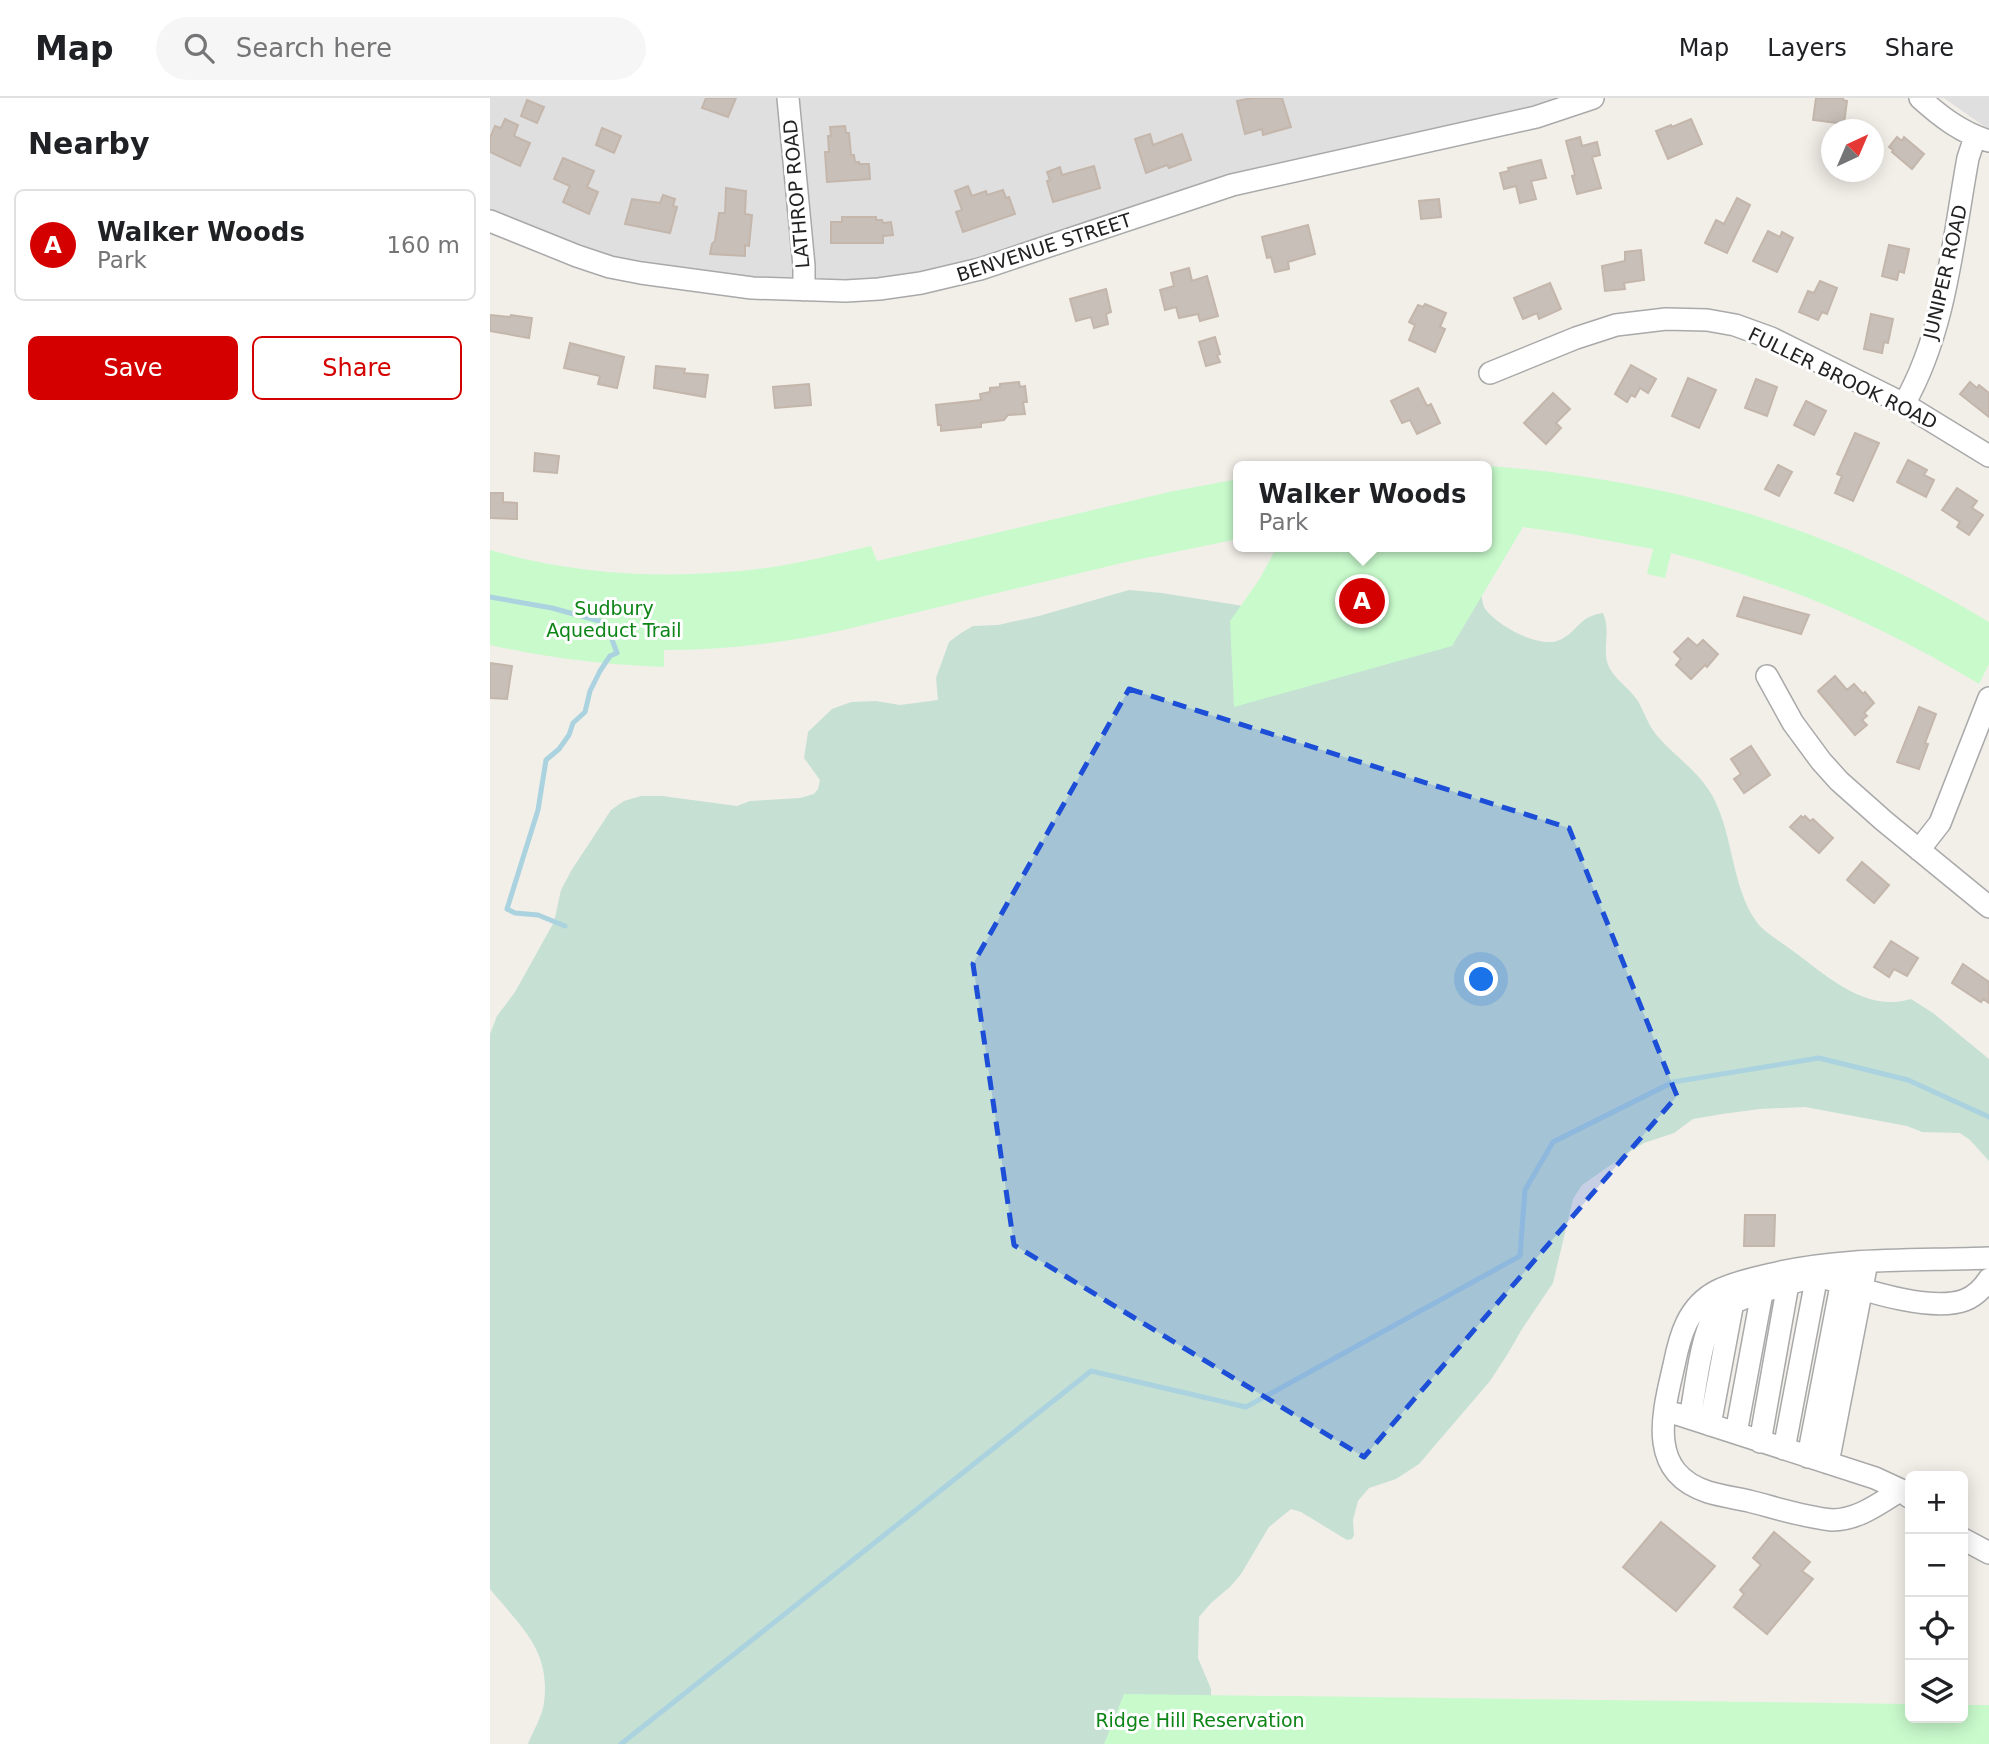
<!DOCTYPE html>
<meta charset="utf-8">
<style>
body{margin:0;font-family:"DejaVu Sans",sans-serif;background:#f6f6f6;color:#202124}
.controls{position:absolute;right:21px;bottom:21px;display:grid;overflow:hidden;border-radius:10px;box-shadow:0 4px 18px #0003}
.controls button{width:63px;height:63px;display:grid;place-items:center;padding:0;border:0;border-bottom:2px solid #e0e0e0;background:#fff;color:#202124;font:35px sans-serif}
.compass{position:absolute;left:1331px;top:21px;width:63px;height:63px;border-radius:50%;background:#fff;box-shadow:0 4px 18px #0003;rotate:44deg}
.you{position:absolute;left:992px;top:882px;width:24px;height:24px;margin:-18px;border:5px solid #fff;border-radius:50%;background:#1a73e8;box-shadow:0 0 0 10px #1a73e833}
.badge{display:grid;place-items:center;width:46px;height:46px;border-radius:50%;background:#d40000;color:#fff;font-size:23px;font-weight:700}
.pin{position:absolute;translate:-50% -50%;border:4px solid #fff;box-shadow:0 2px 7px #0006}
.popup{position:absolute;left:743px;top:363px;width:259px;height:91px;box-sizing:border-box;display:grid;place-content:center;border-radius:10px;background:#fff;filter:drop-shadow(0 2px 5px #0005);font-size:23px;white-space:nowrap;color:#757577}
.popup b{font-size:26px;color:#202124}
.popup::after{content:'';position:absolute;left:50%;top:100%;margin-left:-14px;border:14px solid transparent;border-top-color:#fff}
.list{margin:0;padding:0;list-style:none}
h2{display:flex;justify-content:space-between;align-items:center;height:91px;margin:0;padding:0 28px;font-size:30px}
h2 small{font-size:23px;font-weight:400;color:#757577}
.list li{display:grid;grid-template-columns:46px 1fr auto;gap:21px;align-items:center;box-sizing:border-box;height:112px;margin:0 14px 14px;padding:0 14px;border:2px solid #e0e0e0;border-radius:10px}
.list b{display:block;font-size:26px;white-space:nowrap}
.list p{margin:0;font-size:23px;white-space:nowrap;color:#757577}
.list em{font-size:23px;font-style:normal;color:#757577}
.actions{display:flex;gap:14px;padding:21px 28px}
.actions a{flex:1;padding:16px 0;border:2px solid #d40000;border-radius:10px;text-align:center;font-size:24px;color:#d40000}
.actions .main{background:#d40000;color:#fff}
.icon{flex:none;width:38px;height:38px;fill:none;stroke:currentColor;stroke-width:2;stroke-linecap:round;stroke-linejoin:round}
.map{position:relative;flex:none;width:1499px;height:1646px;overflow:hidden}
header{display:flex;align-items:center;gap:42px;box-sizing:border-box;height:98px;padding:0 35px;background:#fff;border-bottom:2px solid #e0e0e0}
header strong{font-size:33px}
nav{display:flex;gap:38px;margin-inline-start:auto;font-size:24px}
.search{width:490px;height:63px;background:#f6f6f6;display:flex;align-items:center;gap:18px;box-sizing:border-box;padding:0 24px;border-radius:38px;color:#757577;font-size:26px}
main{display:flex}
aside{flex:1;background:#fff}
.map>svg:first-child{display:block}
.residential{fill:#e0dfdf}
.wetland{fill:#c6e0d4}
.park{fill:#c8facc}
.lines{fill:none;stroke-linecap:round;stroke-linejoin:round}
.stream{stroke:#aad3df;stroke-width:5}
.building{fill:#c7bfb8;stroke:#c4b6ab;stroke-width:2}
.minor-casing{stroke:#a9a9a9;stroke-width:24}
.minor{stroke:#fff;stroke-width:21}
.marked{fill:#1d4ed8;fill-opacity:0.2;stroke:#1d4ed8;stroke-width:5;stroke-dasharray:14 9;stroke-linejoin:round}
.labels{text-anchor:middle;stroke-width:6;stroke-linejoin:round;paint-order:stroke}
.street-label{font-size:19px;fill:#222;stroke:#fff}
.park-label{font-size:19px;fill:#0c8416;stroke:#fff}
</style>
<header>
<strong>Map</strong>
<div class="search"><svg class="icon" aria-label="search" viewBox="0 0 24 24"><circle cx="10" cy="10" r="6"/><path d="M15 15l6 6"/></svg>Search here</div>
<nav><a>Map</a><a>Layers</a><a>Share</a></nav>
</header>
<main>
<aside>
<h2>Nearby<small></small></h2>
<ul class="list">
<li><span class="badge">A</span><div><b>Walker Woods</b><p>Park</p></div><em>160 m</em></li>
</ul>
<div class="actions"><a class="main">Save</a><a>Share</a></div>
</aside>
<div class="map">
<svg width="1499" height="1646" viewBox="0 0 1499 1646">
<rect width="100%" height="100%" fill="#f2efe9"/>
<!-- residential -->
<path class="residential" d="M0,0H1084L453,174L398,184L305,186L143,169L34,128L0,112Z
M1454,0H1499V31H1498Z"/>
<!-- wetland -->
<path class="wetland" d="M639,492L672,495L772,511L990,492C992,497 992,504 994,509C1005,527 1052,553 1072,541C1089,531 1090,518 1113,515C1122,535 1110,553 1120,571C1127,583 1140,591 1148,603C1155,616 1159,629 1169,640C1188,661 1213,677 1225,703C1243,740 1243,791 1266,823C1273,834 1293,845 1303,853C1337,878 1376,915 1421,901L1443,915L1499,961V1063L1480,1042L1470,1035L1432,1034L1417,1028L1315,1009L1270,1011L1232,1016L1203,1021L1184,1035L1154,1045L1141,1053L1092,1087L1083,1101L1063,1185L1032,1231L1017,1257L1000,1283L929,1366L906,1381L879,1390L868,1403L863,1422L864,1437L862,1441L857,1442L811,1414L801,1411L779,1429L751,1476L740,1489L721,1505L709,1519L708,1560L721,1591V1609L703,1646H38C43,1633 52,1619 54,1605C61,1552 31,1529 0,1491V936L7,918L25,894L64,824L71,792L81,773L121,712L134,703L151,698H172L247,708L260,703L310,700L324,696L328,691L330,682L314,660L318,634L342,611L361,604L386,603L410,607L448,602L446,580L459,544L471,535L483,528L508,527L549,518Z"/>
<!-- park -->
<path class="park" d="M949,365C1146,373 1329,420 1499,524V566L1489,586C1390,526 1294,485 1181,455L1175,480L1157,476L1163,451L1076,435L1033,429L962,548L744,609L740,523L769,482L787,449H996V368H865Z
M748,381V441L636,464L353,532C294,545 234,552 174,552V569C115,567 58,560 0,547V452C89,478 184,482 276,470C312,465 346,456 381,448L387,463L679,394Z
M634,1596L1420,1606V1620H1473V1607H1499V1646H614Z"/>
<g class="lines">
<!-- stream -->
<path class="stream" d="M0,499L62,510L113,524L118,531L127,555L120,558L110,573L100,593L95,614L83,625L79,637L69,651L56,662L48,712L17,811L25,815L48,817L75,828
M131,1646L601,1273L756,1309L1030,1158L1035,1092L1063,1044L1183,984L1329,960L1418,982L1499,1019"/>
</g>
<!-- building -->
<path class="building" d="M216,0H246L238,19L212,10Z
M762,0H792L801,29L773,37L772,31L755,36L747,3Z
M1326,0H1353V2L1357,3L1354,26L1323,22Z
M37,2L54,9L47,25L31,18Z
M15,21L28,27L24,38L40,45L30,68L0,54V40L5,28L11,30Z
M1201,21L1212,46L1178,61L1166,33L1181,27L1182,29Z
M355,28L356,35H359L361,57H364L365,64H369V66H379L380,81L337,84L335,54H339L338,38H341L340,29Z
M112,30L131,38L124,55L106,47Z
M660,36L663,47L692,36L701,62L679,70L677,67L656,75L645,41Z
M1090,39L1092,48L1107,44L1110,57L1102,59L1111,90L1087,96L1082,78L1085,77L1076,43Z
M1407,39L1412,43L1414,39L1434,56L1422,71L1402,54L1403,52L1399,49Z
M73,60L104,73L97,89L108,94L99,116L73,104L80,88L64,81Z
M1051,62L1056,80L1041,83L1046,101L1030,105L1026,88L1014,91L1010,75L1019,73L1018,70Z
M604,68L610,90L563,104L557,83L560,82L557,74L570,69L572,77Z
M478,88L482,98L496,93L497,97L513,92L516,100L519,99L525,116L473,134L466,114L472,112L465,93Z
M236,90L256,93L255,116L262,117L259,148L255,147V158L220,156L222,146L225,143L229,115H235Z
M173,97L185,101L183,108L187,109L180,135L135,126L142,101L170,105Z
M1247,100L1260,107L1237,155L1215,145L1226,122L1234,126Z
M949,101L951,119L931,121L929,103Z
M352,119H386V122H392L393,125L401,124L403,137L393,138V145H341V124H352Z
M818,127L825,156L798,164L799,171L785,174L781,159L777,160L772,139Z
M1278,133L1290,139L1292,134L1303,140L1287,174L1263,163Z
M1399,147L1419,151L1414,175L1409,173L1407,182L1392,178Z
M1151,152L1154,182L1134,185L1135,191L1115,193L1112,168L1135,163V154Z
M699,170L702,183L717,178L728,218L710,223L708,216L689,220L686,209L675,212L670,192L684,188L681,175Z
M1330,183L1347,190L1337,216L1332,214L1328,222L1309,214L1318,193L1324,195Z
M1060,185L1071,211L1049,221L1047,215L1033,221L1024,200Z
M616,191L621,214L616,216L618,226L604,230L601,219L586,223L580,201Z
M935,206L956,215L950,229L955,231L945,254L919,242L925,227L919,224L928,207L933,209Z
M1381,216L1403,221L1398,245L1394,244L1392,255L1374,251Z
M0,217L20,219L21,217L42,220L39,240L0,233Z
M725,239L730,256L727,257L730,264L716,268L709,244Z
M80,245L134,259L127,290L108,286L110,278L74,270Z
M1141,267L1166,281L1158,295L1150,290L1145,299L1141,297L1137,304L1125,296Z
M166,268L195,271L194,275L218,277L215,299L164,290Z
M1198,280L1226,292L1209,330L1182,318Z
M1266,281L1287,289L1277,318L1255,310Z
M529,284L530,289L535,288L537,304H533L535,316L518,317L514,322L491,325V329L451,333V327H448L446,307L491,302L490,296L500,294V290L510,289V286Z
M1480,284L1487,290L1489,287L1499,295V319L1470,296Z
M319,286L321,307L285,310L283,289Z
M928,290L937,308L941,306L950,325L927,336L920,322L912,325L901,303Z
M1063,295L1080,311L1066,325L1071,330L1056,346L1034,325Z
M1316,303L1336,313L1324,337L1304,327Z
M1365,335L1389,345L1363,403L1345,395L1352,378L1347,376Z
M45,355L69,358L67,375L44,373Z
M1418,362L1437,372L1434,377L1444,382L1436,399L1407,384Z
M1288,367L1302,374L1289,398L1275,391Z
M1467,390L1487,403L1482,410L1493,417L1479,437L1467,429L1470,424L1452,412Z
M0,395H13V404L27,405V421L0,420Z
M1254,499L1319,517L1311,536L1247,518Z
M1198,540L1207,548L1213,542L1228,556L1217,569L1215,567L1201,581L1186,567L1191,561L1184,554Z
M0,565L22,568L17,601L0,600Z
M1345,578L1357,592L1364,586L1373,596L1375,594L1384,605L1374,615L1377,618L1372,622L1377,627L1365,637L1328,593Z
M1429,609L1446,616L1435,645L1438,646L1429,671L1407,664Z
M1261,648L1280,677L1254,695L1244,681L1251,676L1241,661Z
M1311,718L1313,720L1315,718L1320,723L1323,721L1343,740L1329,755L1300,729Z
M1372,764L1399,787L1384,805L1357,782Z
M1401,843L1428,860L1417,878L1404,871L1399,879L1384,869Z
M1473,866L1499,884V905L1493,901L1491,904L1462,885Z
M1255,1117H1285L1284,1148H1254Z
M1171,1424L1225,1468L1186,1513L1133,1469Z
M1284,1434L1320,1464L1312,1473L1323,1481L1277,1536L1244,1509L1254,1496L1250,1492L1271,1467L1263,1460Z"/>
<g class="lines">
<defs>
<path id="minor" d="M298,0L314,168V192
M1430,0C1451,19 1472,35 1499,43
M0,123L87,158L120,169L151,175L262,190L356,193L389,191L431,185L490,171L742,87L1046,19L1103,0
M1000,275L1086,240L1126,227L1176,221L1217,222L1245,227L1281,240L1414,306L1499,358
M1414,306C1456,233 1463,142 1478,60L1485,39
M1277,578L1303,625L1331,663L1349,683L1394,723L1499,809
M1429,752L1450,725L1499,600
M1312,1173C1352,1184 1436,1217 1475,1202C1485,1198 1493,1190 1499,1181
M1187,1316L1385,1380L1411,1392L1419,1399
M1200,1320C1205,1296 1211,1233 1226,1216C1241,1200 1294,1187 1316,1181
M1220,1327L1243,1204
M1246,1335L1272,1195
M1270,1344L1298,1186
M1294,1351L1327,1177
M1318,1359L1354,1172
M1338,1365L1377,1164L1364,1167
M1411,1392C1390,1405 1368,1422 1342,1422C1314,1419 1286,1410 1259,1403C1245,1400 1231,1398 1218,1394C1156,1374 1173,1315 1184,1267C1190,1237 1198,1208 1227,1193C1243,1185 1260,1181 1278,1177C1349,1159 1425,1163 1499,1160
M1473,1441L1499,1455"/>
</defs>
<!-- minor casing -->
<use href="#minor" class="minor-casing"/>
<!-- minor -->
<use href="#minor" class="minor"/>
</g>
<!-- marked area -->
<path class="marked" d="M639,591L1079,730L1187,998L874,1359L524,1147L483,866Z"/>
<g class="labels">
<!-- street labels -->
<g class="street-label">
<text transform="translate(306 96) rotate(-95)" y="7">LATHROP ROAD</text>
<text transform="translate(554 149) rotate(-18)" y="7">BENVENUE STREET</text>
<text transform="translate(1455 174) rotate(-77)" y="7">JUNIPER ROAD</text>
<text transform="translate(1353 280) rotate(26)" y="7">FULLER BROOK ROAD</text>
</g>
<!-- park labels -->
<g class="park-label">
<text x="124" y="517">Sudbury<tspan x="124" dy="22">Aqueduct Trail</tspan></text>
<text x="710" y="1629">Ridge Hill Reservation</text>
</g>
</g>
</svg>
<div class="controls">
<button>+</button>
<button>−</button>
<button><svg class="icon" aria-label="locate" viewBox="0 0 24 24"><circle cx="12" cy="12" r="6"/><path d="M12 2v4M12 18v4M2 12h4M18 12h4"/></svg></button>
<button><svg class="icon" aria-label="layers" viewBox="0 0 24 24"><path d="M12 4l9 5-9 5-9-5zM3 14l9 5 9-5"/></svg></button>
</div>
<svg class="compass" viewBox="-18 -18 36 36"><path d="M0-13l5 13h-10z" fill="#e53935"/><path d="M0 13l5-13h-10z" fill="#757577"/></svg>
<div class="you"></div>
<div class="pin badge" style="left:872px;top:503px">A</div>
<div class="popup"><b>Walker Woods</b>Park</div>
</div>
</main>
